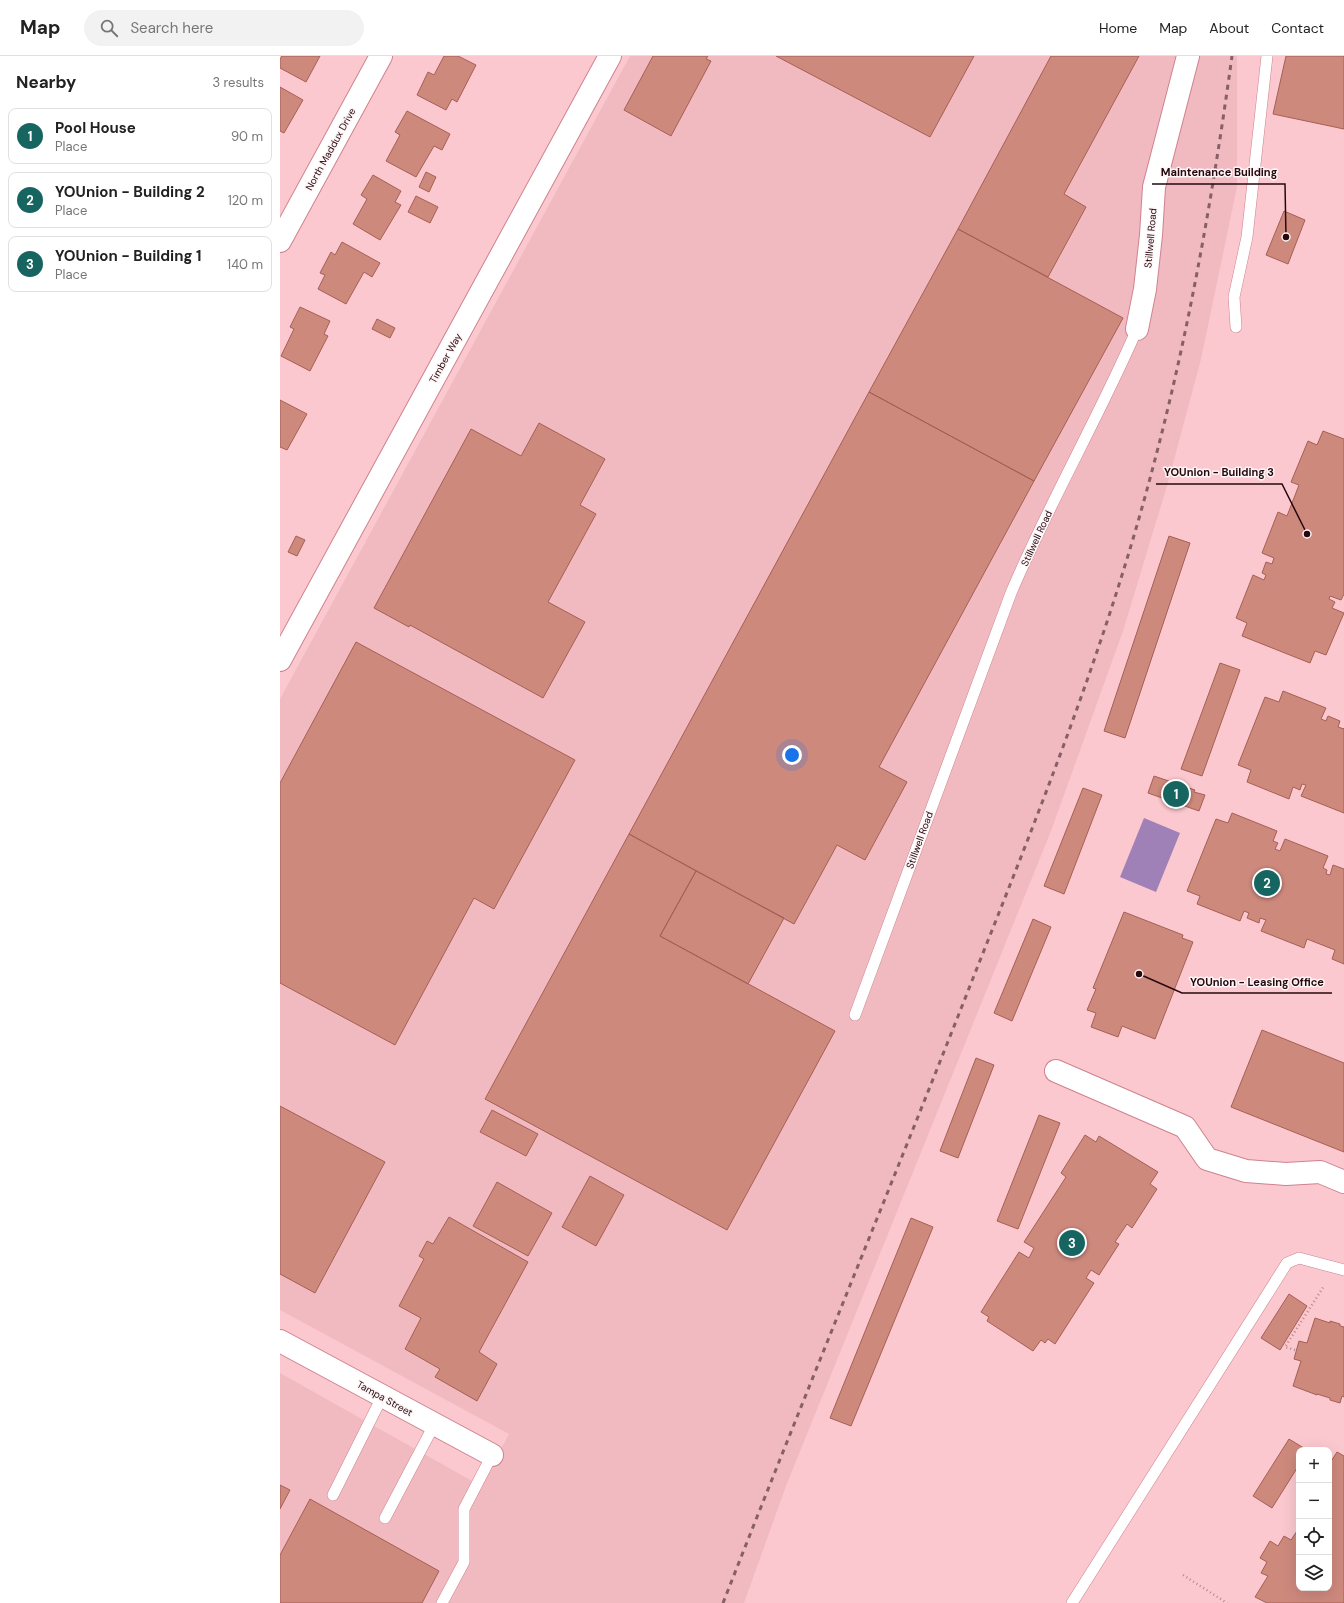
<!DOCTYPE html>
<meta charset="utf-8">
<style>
body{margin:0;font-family:"DM Sans",sans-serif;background:#f2f2f2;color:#222}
.controls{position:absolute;right:12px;bottom:12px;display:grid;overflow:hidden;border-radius:8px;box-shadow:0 4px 16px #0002}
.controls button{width:36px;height:36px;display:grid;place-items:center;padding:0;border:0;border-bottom:1px solid #e0e0e0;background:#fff;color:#222;font:20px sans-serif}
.you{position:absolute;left:512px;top:699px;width:14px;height:14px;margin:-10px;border:3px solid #fff;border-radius:50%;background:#1a73e8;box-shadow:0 0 0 6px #1a73e833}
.badge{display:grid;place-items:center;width:26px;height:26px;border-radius:50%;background:#176561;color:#fff;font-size:13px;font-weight:700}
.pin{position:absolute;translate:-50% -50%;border:2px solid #fff;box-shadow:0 1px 4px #0006}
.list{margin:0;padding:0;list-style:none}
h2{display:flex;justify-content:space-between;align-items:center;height:52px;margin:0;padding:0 16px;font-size:17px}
h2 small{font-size:13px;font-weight:400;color:#767676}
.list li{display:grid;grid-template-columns:26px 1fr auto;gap:12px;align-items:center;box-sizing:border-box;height:56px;margin:0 8px 8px;padding:0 8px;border:1px solid #e0e0e0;border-radius:8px}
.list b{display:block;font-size:15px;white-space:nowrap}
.list p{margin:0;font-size:13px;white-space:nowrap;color:#767676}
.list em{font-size:13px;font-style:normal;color:#767676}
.icon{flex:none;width:22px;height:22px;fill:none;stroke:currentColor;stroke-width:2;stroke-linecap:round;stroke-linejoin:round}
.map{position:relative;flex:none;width:1064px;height:1547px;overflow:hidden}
header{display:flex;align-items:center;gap:24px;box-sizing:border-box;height:56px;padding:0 20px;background:#fff;border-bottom:1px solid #e0e0e0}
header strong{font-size:19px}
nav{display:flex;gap:22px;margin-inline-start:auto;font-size:14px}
.search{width:280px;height:36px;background:#f2f2f2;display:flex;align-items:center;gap:10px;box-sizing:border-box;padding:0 14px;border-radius:22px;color:#767676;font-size:15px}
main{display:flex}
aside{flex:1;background:#fff}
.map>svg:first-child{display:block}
.built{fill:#f1bac1}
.water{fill:#9f80b7}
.building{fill:#ce897d;stroke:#a65f54}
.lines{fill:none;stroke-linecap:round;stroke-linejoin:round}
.lane-casing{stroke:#cf828e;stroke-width:12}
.street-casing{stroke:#cf828e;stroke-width:24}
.secondary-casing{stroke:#cf828e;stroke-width:24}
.path{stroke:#b58a90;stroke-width:2.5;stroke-dasharray:1 3;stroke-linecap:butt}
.lane{stroke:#fff;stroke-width:11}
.street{stroke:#fff;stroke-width:22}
.secondary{stroke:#fff;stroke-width:22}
.rail{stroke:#866066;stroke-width:3;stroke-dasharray:5 5;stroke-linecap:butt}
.labels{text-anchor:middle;stroke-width:3;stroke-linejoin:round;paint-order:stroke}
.street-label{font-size:10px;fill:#25090f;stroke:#fef5f6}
.leader{fill:none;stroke:#25090f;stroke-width:1.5}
.callout-dot{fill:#25090f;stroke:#fef5f6;stroke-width:1.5}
.callout-label{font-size:11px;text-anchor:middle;font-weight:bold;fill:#25090f;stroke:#fef5f6;stroke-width:3;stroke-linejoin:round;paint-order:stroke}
</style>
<header>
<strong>Map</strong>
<div class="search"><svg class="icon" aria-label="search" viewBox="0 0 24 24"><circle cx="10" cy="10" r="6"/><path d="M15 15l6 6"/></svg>Search here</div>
<nav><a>Home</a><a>Map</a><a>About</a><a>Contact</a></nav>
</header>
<main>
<aside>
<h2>Nearby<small>3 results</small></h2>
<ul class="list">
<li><span class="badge">1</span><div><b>Pool House</b><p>Place</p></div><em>90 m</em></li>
<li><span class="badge">2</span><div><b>YOUnion - Building 2</b><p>Place</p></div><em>120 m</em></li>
<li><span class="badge">3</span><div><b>YOUnion - Building 1</b><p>Place</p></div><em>140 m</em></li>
</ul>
</aside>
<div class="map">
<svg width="1064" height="1547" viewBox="0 0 1064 1547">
<rect width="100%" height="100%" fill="#fac8ce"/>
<!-- built -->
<path class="built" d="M350,0H957V131L921,303L887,430L843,575L771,775L506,1430L464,1547H0V1317L201,1430L229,1378L0,1254V643Z"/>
<!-- water -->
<path class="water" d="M864,762L900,777L876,836L840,821Z"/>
<!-- building -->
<path class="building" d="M2,0H40L26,26L0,12V3Z
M164,0H178L196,9L177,46L172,43L166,54L137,39L148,16L154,19Z
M373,0H428L426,3L431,5L391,80L344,54Z
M496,0H694L650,81Z
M771,0H859L784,138L806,151L768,221L678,173Z
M1006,0H1064V73L993,58Z
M0,31L23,44L4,77L0,75Z
M127,55L170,78L162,94L154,90L136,121L106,105L120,79L115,76Z
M146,116L156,121L149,136L139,131Z
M93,119L121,135L115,146L121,149L100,184L73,168L87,143L81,139Z
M136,140L158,151L150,167L128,156Z
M1004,155L1025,164L1008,208L986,199Z
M678,173L843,262L754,425L589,336Z
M62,186L100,207L92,221L84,216L66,248L38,233L45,219L40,217L51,196L55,199Z
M20,251L50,265L44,278L48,280L30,315L1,300L14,273L10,271Z
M97,263L115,272L110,282L92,273Z
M589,336L754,425L599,711L627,726L585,804L557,789L514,868L349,778Z
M0,344L27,358L7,394L0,391Z
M259,367L325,403L300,449L316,458L268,546L305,566L263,642L130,569L129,571L94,552L191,373L241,400Z
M1043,375L1064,383V538L1061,544L1050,540L1049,543L1055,546L1052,552L1064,557L1046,599L1035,595L1030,607L962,580L967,567L956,562L973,519L984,524L986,519L982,517L986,506L992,508L994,502L982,497L998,456L1007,460L1019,429L1011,426L1028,385L1037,389Z
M16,480L25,484L17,500L8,496Z
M889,480L910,487L845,682L824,675Z
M76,586L295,704L214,853L194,842L115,989L0,927V727Z
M940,607L960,614L922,720L901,713Z
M1003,635L1046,652L1041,663L1046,665L1048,660L1060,665L1058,671L1064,673V672V757L1021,740L1026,729L1022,728L1020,734L1013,731L1009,743L967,726L971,714L958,709L985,641L999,646Z
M874,720L915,734L914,736L925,739L919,755L868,737Z
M803,732L822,739L784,838L764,830Z
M952,757L997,775L993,785L998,787L995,793L1000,795L1005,783L1048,800L1043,812L1047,814L1046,818L1050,819L1053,809L1064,813V908L1052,903L1055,894L1027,883L1024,892L981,875L986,864L980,862L979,867L967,862L969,857L964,855L960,865L917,848L920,840L907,835L936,763L948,767Z
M349,778L416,815L380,880L555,975L447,1174L205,1043Z
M416,815L504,862L468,928L380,880Z
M844,856L903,879L902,882L913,886L875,983L842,970L838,981L811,971L816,957L807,954L816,933L813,932Z
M753,863L771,871L732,965L714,957Z
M982,974L1064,1007V1096L951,1051Z
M696,1002L714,1009L678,1102L660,1095Z
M0,1050L105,1106L35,1237L0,1218Z
M212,1054L258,1078L246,1100L200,1076Z
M759,1059L780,1067L738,1173L717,1165Z
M805,1079L816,1086L819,1080L878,1116L870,1128L877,1133L852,1172L847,1168L835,1186L839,1188L819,1219L811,1214L806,1222L814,1227L775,1288L768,1283L765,1287L761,1284L753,1295L707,1265L709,1261L701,1256L739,1196L749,1202L754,1192L744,1186L786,1121L781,1117Z
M310,1120L344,1139L316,1190L282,1171Z
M217,1126L272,1157L248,1200L193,1170Z
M169,1161L248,1206L199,1296L217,1308L197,1345L155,1321L160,1313L125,1293L141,1262L119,1250L144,1203L139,1200L147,1185L153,1188Z
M631,1162L653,1171L571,1370L550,1362Z
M1009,1238L1027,1250L1000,1294L981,1282Z
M1035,1262L1050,1267V1265L1060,1268V1270L1064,1271V1341L1062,1340L1060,1347L1050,1344V1342L1037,1338V1339L1013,1330L1021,1305L1014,1303L1019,1285L1027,1287Z
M1009,1383L1027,1394H1019V1409L992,1452L973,1440Z
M1057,1396L1064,1400V1547H987L975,1541L988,1520L981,1517L987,1506L980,1502L990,1485L998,1490L1004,1480L1011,1484L1019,1472V1532H1049V1406L1050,1407Z
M0,1429L10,1434L0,1453Z
M30,1443L159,1515L142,1547H0V1499Z"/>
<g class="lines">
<defs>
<path id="lane" d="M956,271L954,241L967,181L987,0
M575,959L731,537C769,447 818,363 857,273
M53,1439L102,1341
M105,1462L154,1369
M162,1547L184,1506V1453L212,1399
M792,1547L1007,1207L1019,1202L1064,1214"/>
<path id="street" d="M0,185L101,0
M857,273L865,233L871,179L874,131L908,0
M776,1015L905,1071L927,1103L966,1115L1006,1118L1040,1116L1064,1126
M0,1285L212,1399"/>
<path id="secondary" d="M0,604L330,0"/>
</defs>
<!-- lane casing -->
<use href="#lane" class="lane-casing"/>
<!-- street casing -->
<use href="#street" class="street-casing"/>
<!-- secondary casing -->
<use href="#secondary" class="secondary-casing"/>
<!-- path -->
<path class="path" d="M1015,1294L1005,1291L1044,1230
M903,1519L947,1547"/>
<!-- lane -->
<use href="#lane" class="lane"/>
<!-- street -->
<use href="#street" class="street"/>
<!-- secondary -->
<use href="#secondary" class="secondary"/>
<!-- rail -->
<path class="rail" d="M443,1547C527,1333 615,1121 699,907C764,744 829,580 873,411C909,276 933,138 952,0"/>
</g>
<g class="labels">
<!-- street labels -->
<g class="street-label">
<text transform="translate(50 93) rotate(-61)" y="4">North Maddux Drive</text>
<text transform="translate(870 182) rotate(-85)" y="4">Stillwell Road</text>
<text transform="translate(165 302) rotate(-61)" y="4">Timber Way</text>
<text transform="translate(756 482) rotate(-65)" y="4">Stillwell Road</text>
<text transform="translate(639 784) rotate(-70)" y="4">Stillwell Road</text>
<text transform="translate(105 1342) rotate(29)" y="4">Tampa Street</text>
</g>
</g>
<!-- callouts -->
<path class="leader" d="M1006 181L1005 128H872M1027 478L1002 428H876M859 918L902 937H1052"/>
<g class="callout-dot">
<circle cx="1006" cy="181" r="4"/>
<circle cx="1027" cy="478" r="4"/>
<circle cx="859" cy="918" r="4"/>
</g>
<g class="callout-label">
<text x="939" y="120">Maintenance Building</text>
<text x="939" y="420">YOUnion - Building 3</text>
<text x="977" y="930">YOUnion - Leasing Office</text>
</g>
</svg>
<div class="controls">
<button>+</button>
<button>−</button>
<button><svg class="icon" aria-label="locate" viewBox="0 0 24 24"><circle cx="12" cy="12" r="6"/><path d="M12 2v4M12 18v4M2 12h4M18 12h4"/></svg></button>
<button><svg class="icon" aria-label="layers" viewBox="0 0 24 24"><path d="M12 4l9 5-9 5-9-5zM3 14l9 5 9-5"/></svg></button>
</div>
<div class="you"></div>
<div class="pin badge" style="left:896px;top:738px">1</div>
<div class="pin badge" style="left:987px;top:827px">2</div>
<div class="pin badge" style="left:792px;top:1187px">3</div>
</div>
</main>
